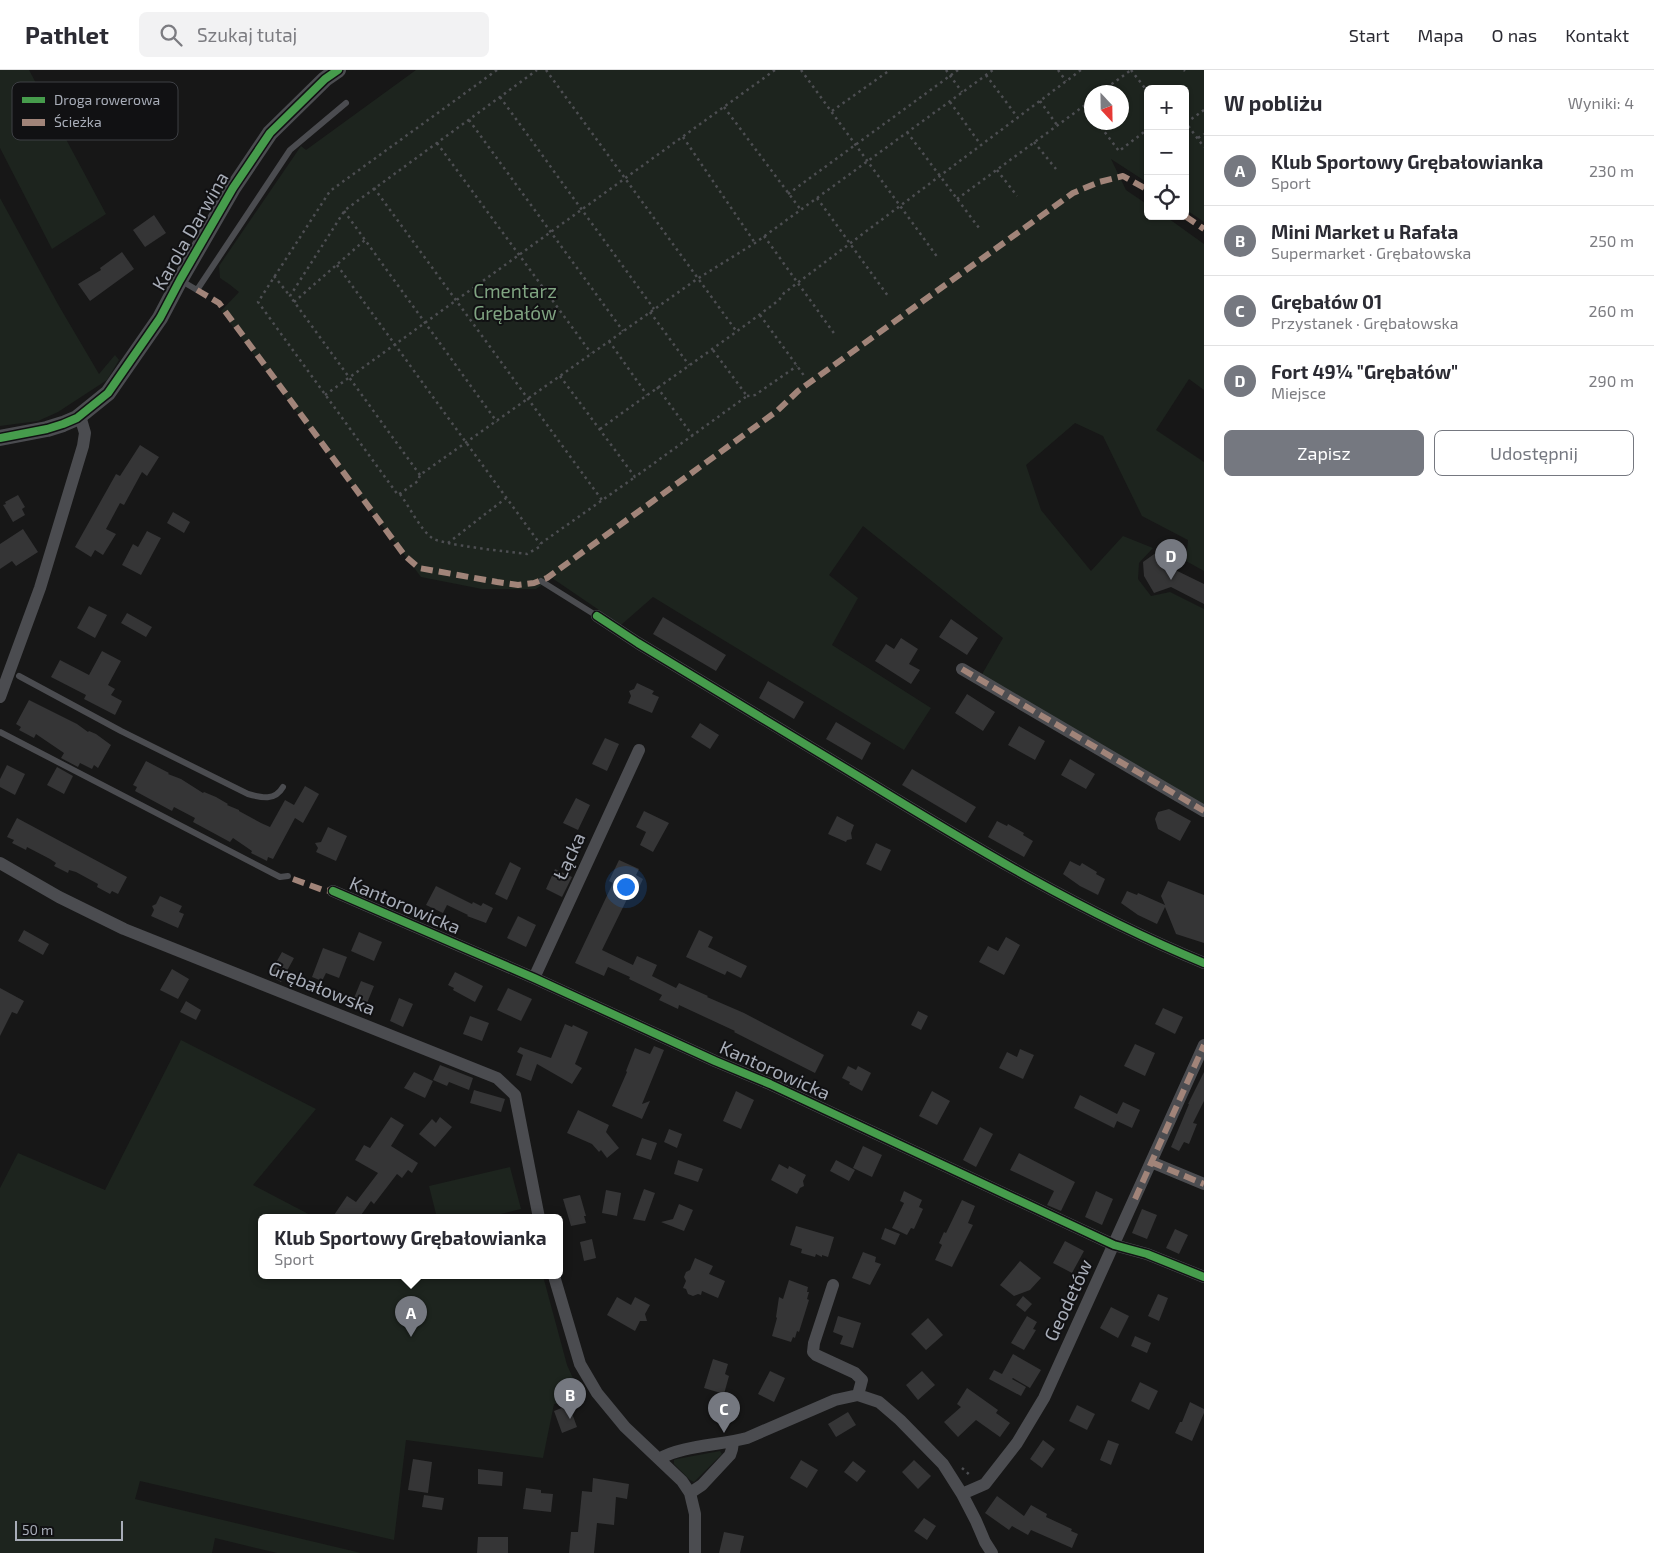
<!DOCTYPE html>
<html lang="pl">
<meta charset="utf-8">
<style>
body{margin:0;font-family:"Exo 2",sans-serif;background:#f2f2f3;color:#2b2b33}
.controls{position:absolute;right:15px;top:15px;display:grid;overflow:hidden;border-radius:8px;box-shadow:0 1px 4px #0004}
.controls button{width:45px;height:45px;display:grid;place-items:center;padding:0;border:0;border-bottom:1px solid #e1e1e2;background:#fff;color:#2b2b33;font:25px sans-serif}
.compass{position:absolute;left:1084px;top:15px;width:45px;height:45px;border-radius:50%;background:#fff;box-shadow:0 1px 4px #0004;rotate:158deg}
.scale{position:absolute;left:15px;bottom:12px;width:108px;box-sizing:border-box;padding-left:5px;border:2px solid #a8adb8;border-top:0;font-size:14px;line-height:18px;white-space:nowrap;color:#a8adb8;-webkit-text-stroke:4px #111113;paint-order:stroke}
.you{position:absolute;left:625px;top:816px;width:18px;height:18px;margin:-12px;border:4px solid #fff;border-radius:50%;background:#1a73e8;box-shadow:0 0 0 8px #1a73e833}
.badge{display:grid;place-items:center;width:32px;height:32px;border-radius:50%;background:#757880;color:#fff;font-size:16px;font-weight:700}
.pin{position:absolute;translate:-50% -41px;filter:drop-shadow(0 1px 2px #0008)}
.pin::after{content:'';position:absolute;top:26px;width:18px;height:15px;background:inherit;clip-path:polygon(0 0,100% 0,50% 100%)}
.popup{position:absolute;left:258px;top:1144px;width:305px;height:65px;box-sizing:border-box;display:grid;place-content:center;border-radius:8px;background:#fff;filter:drop-shadow(0 1px 4px #0005);font-size:16px;white-space:nowrap;color:#7c7c81}
.popup b{font-size:19px;color:#2b2b33}
.popup::after{content:'';position:absolute;left:50%;top:100%;margin-left:-10px;border:10px solid transparent;border-top-color:#fff}
.list{margin:0;padding:0;list-style:none}
h2{display:flex;justify-content:space-between;align-items:center;height:65px;margin:0;padding:0 20px;font-size:21px}
h2 small{font-size:16px;font-weight:400;color:#7c7c81}
.list li{display:grid;grid-template-columns:32px 1fr auto;gap:15px;align-items:center;box-sizing:border-box;height:70px;padding:0 20px;border-top:1px solid #e1e1e2}
.list b{display:block;font-size:19px;white-space:nowrap}
.list p{margin:0;font-size:16px;white-space:nowrap;color:#7c7c81}
.list em{font-size:16px;font-style:normal;color:#7c7c81}
.actions{display:flex;gap:10px;padding:15px 20px}
.actions a{flex:1;padding:11px 0;border:1px solid #757880;border-radius:8px;text-align:center;font-size:18px;color:#757880}
.actions .main{background:#757880;color:#fff}
.icon{flex:none;width:28px;height:28px;fill:none;stroke:currentColor;stroke-width:2;stroke-linecap:round;stroke-linejoin:round}
.map{position:relative;flex:none;width:1204px;height:1483px;overflow:hidden}
header{display:flex;align-items:center;gap:30px;box-sizing:border-box;height:70px;padding:0 25px;background:#fff;border-bottom:1px solid #e1e1e2}
header strong{font-size:24px}
nav{display:flex;gap:28px;margin-inline-start:auto;font-size:18px}
.search{width:350px;height:45px;background:#f2f2f3;display:flex;align-items:center;gap:12px;box-sizing:border-box;padding:0 18px;border-radius:8px;color:#7c7c81;font-size:19px}
main{display:flex}
aside{flex:1;background:#fff}
.map>svg:first-child{display:block}
.green{fill:#1d241e;fill-rule:evenodd}
.building{fill:#353536}
.lines{fill:none;stroke-linecap:round;stroke-linejoin:round}
.path{stroke:#4d4e52;stroke-width:2.5;stroke-dasharray:2.5 4;stroke-linecap:butt}
.service{stroke:#4b4c50;stroke-width:6}
.minor{stroke:#4b4c50;stroke-width:12}
.tertiary{stroke:#4b4c50;stroke-width:16}
.quiet{stroke:#a18479;stroke-width:6;stroke-dasharray:12 6;stroke-linecap:butt}
.cycleway-casing{stroke:#111113;stroke-width:11}
.cycleway{stroke:#469c4c;stroke-width:8}
.labels{text-anchor:middle;stroke-width:4;stroke-linejoin:round;paint-order:stroke}
.street-label{font-size:19px;fill:#a8adb8;stroke:#111113}
.park-label{font-size:19px;fill:#7fa381;stroke:#111113}
.key{fill:#111113;stroke:#3e4045;stroke-width:1}
.key-label{font-size:14px;fill:#a8adb8}
</style>
<header>
<strong>Pathlet</strong>
<div class="search"><svg class="icon" aria-label="search" viewBox="0 0 24 24"><circle cx="10" cy="10" r="6"/><path d="M15 15l6 6"/></svg>Szukaj tutaj</div>
<nav><a>Start</a><a>Mapa</a><a>O nas</a><a>Kontakt</a></nav>
</header>
<main>
<div class="map">
<svg width="1204" height="1483" viewBox="0 0 1204 1483">
<rect width="100%" height="100%" fill="#171717"/>
<!-- green -->
<path class="green" d="M0,0H29L106,144L52,179L0,78Z
M416,0H1204V152L1185,139V19H1148V113L1111,89L1126,120L1148,135V146H1165L1204,174V320L1189,309L1156,360L1204,392V501L1186,491L1188,470L1142,446L1103,366L1075,353L1026,395L1041,440L1091,501L1123,466L1153,478L1139,493L1138,509L1151,526L1170,522L1204,539V737L981,606L1003,568L863,456L829,505L858,528L832,575L931,638L904,680L653,527L621,555L552,508L536,519H482L421,507L221,241L239,222L229,214L220,208L219,196L301,76L306,80ZM1092,22H1122V52H1092Z
M0,128L59,236L99,304L115,285L119,290L107,310L58,342L38,351L0,356Z
M181,970L316,1039L253,1115L316,1148H262V1206H543L567,1295L582,1328L554,1334L543,1388L406,1370L394,1470L140,1411L135,1429L361,1483H277L215,1468L212,1483H0V1118L18,1083L105,1120Z
M510,1097L521,1139L485,1148H437L429,1116Z
M720,1381L722,1384L694,1412L690,1410L674,1394V1390L677,1389Z"/>
<!-- building -->
<path class="building" d="M154,145L166,163L145,177L133,160Z
M122,182L134,199L90,231L78,214L101,200L100,198Z
M140,375L159,387L147,406L142,402L124,435L120,433L106,459L116,464L103,485L95,480L91,487L75,477L116,404L120,406Z
M18,425L25,437L22,439L25,445L13,452L3,435L6,434L5,432Z
M173,442L190,452L184,463L167,453Z
M23,459L38,482L16,496L12,491L0,499V474Z
M147,461L161,468L141,505L122,495L133,474L138,477Z
M1157,482L1163,494L1204,514V534L1171,517L1154,523L1144,506L1143,492Z
M89,536L107,545L95,568L77,558Z
M127,543L152,557L146,567L121,553Z
M663,547L726,585L716,601L653,564Z
M951,549L978,568L967,585L939,567Z
M901,568L918,579L909,594L920,600L911,614L875,591L886,574L894,579Z
M102,581L121,591L108,615L115,619L111,625L122,631L115,645L84,629L86,625L51,607L60,590L89,605Z
M768,611L804,632L794,649L759,628Z
M637,613L654,621L652,624L659,627L652,643L628,633L631,626L629,621L634,619Z
M967,624L995,642L983,661L955,643Z
M29,630L77,654L88,662L89,661L96,664L111,675L98,698L94,695L92,699L80,693L78,697L61,688L64,683L36,664L34,668L19,660L21,657L16,654Z
M836,652L871,673L862,690L826,669Z
M700,653L719,665L710,679L691,667Z
M1019,656L1045,671L1035,690L1008,675Z
M605,668L619,674L607,701L592,694Z
M1070,689L1095,704L1086,719L1061,705Z
M146,691L169,703L168,704L181,709L203,723L204,722L216,727L228,734L227,735L239,740V741L261,753L270,757L285,730L294,735L305,716L319,724L303,753L295,748L273,789L268,787L267,791L251,783L252,781L233,768L230,772L193,752L195,748L174,737L172,741L135,721L137,717L133,715Z
M7,695L25,704L15,725L0,717V709Z
M57,697L73,706L64,724L47,715Z
M912,699L976,737L966,753L902,715Z
M576,728L590,735L578,760L563,753Z
M1169,739L1191,751L1180,771L1158,759L1155,749L1158,742Z
M644,741L669,753L653,782L640,775L646,762L636,757Z
M837,746L854,755L851,763L852,769L847,770L846,772L828,764Z
M17,748L127,807L118,824L112,821L110,824L97,817L98,814L76,802L69,800L68,803L54,796L56,793L50,789L27,777L26,780L12,773L14,770L7,767Z
M997,751L1007,756L1008,754L1024,763L1023,765L1033,771L1024,787L988,767Z
M328,757L347,766L336,791L316,782L318,778L315,773L321,772Z
M876,773L891,780L881,801L866,794Z
M619,790L639,799L636,805L643,809L636,824L631,821L602,880L633,895L637,886L657,895L652,906L676,918L679,913L708,926L707,927L744,943L824,985L815,1003L734,962L735,961L679,935L678,939L659,930L662,925L629,909L630,907L608,897L604,906L575,893L613,813L609,811Z
M1070,791L1080,796L1082,793L1097,802L1096,804L1105,809L1098,825L1080,816L1063,804Z
M510,792L521,798L507,830L495,824Z
M555,799L572,807L562,827L546,819Z
M1168,811L1204,825V873L1176,864L1165,837L1157,854L1138,845L1121,833L1127,821L1137,825L1138,823L1165,835L1161,826Z
M436,816L472,834L473,832L481,836L483,833L493,838L486,853L467,846L468,845L447,835L443,843L426,835Z
M160,826L182,836L179,842L184,844L178,858L151,846L154,840L152,836L156,834Z
M518,846L536,855L526,877L507,868Z
M24,860L49,874L43,885L18,871Z
M699,860L713,867L708,877L747,896L741,908L727,901L725,905L686,887Z
M359,862L382,872L374,891L351,881Z
M1006,867L1020,875L1004,905L979,892L988,876L998,881Z
M323,878L347,887L339,908L326,903L322,911L312,907Z
M282,882L294,888L281,912L269,905Z
M172,899L189,909L178,929L160,920Z
M455,902L483,916L475,932L453,920L454,918L448,915Z
M361,911L374,916L365,938L352,933Z
M0,918L24,931L17,944L12,942L0,966Z
M508,918L532,929L521,951L497,940Z
M399,928L413,934L403,957L390,951Z
M186,931L201,940L196,950L180,942Z
M1163,938L1183,947L1175,964L1155,954Z
M918,941L928,946L921,960L911,955Z
M470,946L489,953L482,971L463,964Z
M565,954L572,957L573,955L588,962L575,994L582,998L572,1014L537,994L531,1011L516,1005L523,985L517,982L520,977L551,988Z
M1135,974L1155,983L1145,1006L1124,996Z
M654,976L664,980L642,1034L650,1031L642,1049L612,1036L627,1002L626,1001L635,978L650,984Z
M1020,979L1034,985L1023,1009L999,998L1007,982L1017,987Z
M440,995L473,1008L469,1020L449,1012L447,1016L433,1010Z
M848,996L856,1000L858,996L871,1003L862,1021L849,1014L850,1012L842,1008Z
M414,1002L433,1011L425,1028L404,1018Z
M1204,1002V1031L1193,1053L1197,1054L1189,1074L1184,1072L1179,1081L1171,1077L1189,1034H1188Z
M474,1020L505,1029L501,1042L470,1033Z
M736,1021L754,1030L741,1059L723,1051Z
M932,1021L950,1031L937,1055L919,1046Z
M1080,1025L1117,1044L1123,1032L1140,1040L1132,1058L1117,1051L1114,1058L1074,1038Z
M578,1040L609,1055L606,1062L619,1078L607,1088L601,1080L599,1082L592,1074L567,1063Z
M391,1047L404,1055L391,1076L418,1093L412,1103L408,1100L402,1108L397,1104L374,1134L371,1131L359,1148H332L347,1126L356,1132L378,1103L355,1090L364,1075L370,1078Z
M440,1047L452,1057L435,1077L419,1064L432,1049L436,1053Z
M980,1057L993,1064L976,1097L963,1090Z
M669,1059L682,1064L677,1078L664,1072Z
M642,1068L657,1073L651,1090L636,1085Z
M863,1076L882,1085L872,1107L853,1098Z
M1019,1083L1075,1112L1061,1141L1047,1135L1054,1121L1010,1100Z
M678,1090L703,1099L698,1112L674,1104Z
M836,1090L855,1100L849,1111L830,1101Z
M779,1094L788,1099L789,1096L806,1105L803,1111L804,1116L800,1118L797,1124L771,1110Z
M644,1119L655,1123L645,1151L633,1149Z
M606,1120L621,1123L617,1146L602,1143Z
M904,1121L922,1130L919,1137L923,1139L914,1159L911,1158L907,1165L892,1158L904,1133L900,1131Z
M1096,1121L1113,1129L1102,1155L1085,1147Z
M580,1125L586,1146H584L586,1153L571,1156L563,1129Z
M962,1130L975,1136L968,1153L973,1155L952,1197L935,1190L942,1175L939,1173L944,1162L946,1163Z
M679,1134L693,1140L684,1161L661,1152L673,1149Z
M1142,1139L1157,1145L1147,1169L1132,1163Z
M796,1156L834,1167L828,1187L822,1185V1187L816,1184L815,1187L801,1183L802,1179L790,1175Z
M885,1158L900,1164L895,1175L881,1169Z
M1175,1159L1188,1165L1179,1184L1166,1178Z
M592,1169L596,1188L584,1191L580,1172Z
M1065,1171L1084,1181L1072,1203L1053,1193Z
M863,1182L876,1187L875,1192L881,1194L870,1215L852,1208Z
M695,1188L713,1196L709,1204L725,1211L718,1228L702,1221L701,1225L698,1224L693,1226L688,1224L686,1219L683,1218L686,1211L684,1207L686,1202L690,1200Z
M1020,1191L1041,1208L1030,1220L1014,1226L1000,1215Z
M789,1210L808,1217L807,1222H809L807,1229L809,1230L799,1262L797,1261L795,1268L793,1267L791,1272L772,1266L777,1248L776,1247L779,1227L783,1229Z
M1158,1224L1168,1228L1159,1251L1148,1246Z
M1023,1226L1032,1234L1025,1242L1016,1235Z
M617,1227L631,1235L635,1227L650,1235L645,1244L647,1251H640L635,1261L607,1245Z
M1111,1237L1129,1246L1118,1268L1100,1258Z
M838,1246L861,1253L853,1278L840,1274L843,1266L833,1262Z
M1027,1246L1037,1252L1033,1259L1036,1260L1024,1280L1011,1273Z
M928,1248L943,1265L926,1280L911,1264Z
M1135,1266L1151,1273L1147,1283L1131,1276Z
M1013,1284L1041,1300L1030,1318L1013,1308L1012,1309L1026,1317L1021,1326L989,1309L994,1300L1002,1304Z
M713,1289L728,1294L725,1304L729,1306L724,1324L704,1318Z
M770,1301L785,1308L774,1332L758,1324Z
M922,1301L935,1315L918,1330L906,1315Z
M1140,1312L1158,1321L1149,1340L1131,1331Z
M967,1318L998,1340L996,1343L1010,1353L1000,1367L976,1350L958,1367L944,1352L961,1337L957,1334Z
M1190,1332L1204,1339V1343L1192,1371L1175,1363L1180,1352H1182Z
M569,1335L577,1357L562,1363L554,1341Z
M1077,1335L1095,1344L1087,1360L1069,1351Z
M848,1342L856,1355L836,1367L828,1354Z
M1043,1370L1055,1379L1042,1398L1030,1389Z
M1108,1370L1119,1374L1111,1395L1100,1390Z
M413,1389L432,1392L428,1423L408,1420Z
M801,1390L818,1400L807,1418L790,1408Z
M914,1390L931,1406L918,1419L902,1402Z
M853,1391L866,1401L857,1412L844,1402Z
M478,1399L503,1402L502,1416L478,1414Z
M593,1408L629,1414L627,1429L616,1427L614,1455L597,1453L594,1483H569L571,1462H578L582,1421L592,1422Z
M526,1418L541,1420V1423L553,1424L551,1442L523,1439Z
M424,1425L444,1428L442,1440L422,1437Z
M997,1426L1024,1446L1031,1435L1047,1444L1046,1447L1072,1459L1071,1461L1078,1464L1072,1478L1031,1460L1028,1465L1012,1456L1009,1460L985,1443Z
M924,1448L936,1456L927,1470L914,1461Z
M724,1462L744,1466L740,1483H719Z
M478,1467H508V1483H477Z"/>
<g class="lines">
<!-- path -->
<path class="path" d="M497,0L330,121L258,232L398,425L418,411L420,405L697,209L755,173L993,0
M546,0L737,262
M801,0L938,188
M946,0L962,22
M1058,0L1066,11
M1131,0L1148,22
M1184,0L1185,1
M986,5L1018,48
M1101,22L1131,0
M500,27L654,239
M1040,31L1057,55
M950,32L981,75
M1084,35L1092,45
M724,37L801,140
M1204,40L1186,53L1204,77
M832,41L890,0
M469,50L623,261
M1097,52L1119,81L1148,59
M907,62L979,158
M683,67L755,173
M1198,68L1204,64
M1034,72L1056,99
M437,73L591,283
M997,100L1017,126
M374,118L602,430
M788,124L958,0
M817,128L888,226
M957,129L1092,30
M344,141L497,352
M764,166L836,266
M337,195L540,474
M274,206L290,226
M294,232L365,170
M650,242L689,295
M760,245L805,307
M609,271L647,325
M560,306L635,407L747,326L713,280
M657,317L693,366
M325,325L775,0
M747,326L755,325L797,296
M600,359C659,316 720,275 779,230L784,223L1081,0
M420,405L290,226L345,140L537,0
M400,424C409,436 420,459 432,468C442,475 511,482 527,484L539,477L540,474L635,407
M448,473L506,428
M560,1187L562,1194
M962,1398L971,1406"/>
<!-- service -->
<path class="service" d="M180,210L197,220L290,80L346,33
M541,511L597,546
M19,606L121,661L248,724C262,728 275,731 283,717
M0,662L280,807L288,806"/>
<!-- minor -->
<path class="minor" d="M597,546L638,573C712,618 787,663 861,708C972,776 1083,843 1204,893
M962,599L1204,741
M0,627L40,518L83,376L85,363L80,346
M0,793L59,827L124,859L497,1008L515,1025L539,1148
M333,821L534,908L715,991L770,1014L1114,1175L1147,1184L1204,1207
M534,908L639,680
M1151,1092L1204,1114
M554,1206L580,1294L597,1323L625,1357L682,1411L690,1423L695,1444V1483
M833,1215L814,1273L813,1282L816,1285L855,1303L862,1310L858,1325
M659,1389C679,1376 721,1375 747,1368L835,1330L858,1325L879,1332L900,1350L943,1394L962,1424L976,1451L985,1472L992,1483
M690,1423L702,1415L730,1385L732,1379L733,1372
M962,1424L985,1414L1017,1373L1044,1328L1204,975"/>
<!-- tertiary -->
<path class="tertiary" d="M0,368L47,359L63,354L77,348L108,323L160,248L180,210L233,118L270,63L325,9L338,0"/>
<!-- quiet -->
<path class="quiet" d="M1185,146L1204,159
M197,220L219,233L405,486L419,498L497,512L518,515L534,513L547,508L777,341L798,321L1073,123L1099,112L1123,106L1148,120
M962,599L1204,741
M293,809L323,820L333,821
M1151,1092L1204,1114
M1135,1129L1204,975"/>
<defs>
<path id="cycleway" d="M0,368L47,359L63,354L77,348L108,323L160,248L180,210L233,118L270,63L325,9L338,0
M597,546L638,573C712,618 787,663 861,708C972,776 1083,843 1204,893
M333,821L534,908L715,991L770,1014L1114,1175L1147,1184L1204,1207"/>
</defs>
<!-- cycleway casing -->
<use href="#cycleway" class="cycleway-casing"/>
<!-- cycleway -->
<use href="#cycleway" class="cycleway"/>
</g>
<g class="labels">
<!-- street labels -->
<g class="street-label">
<text transform="translate(190 161) rotate(-60)" y="7">Karola Darwina</text>
<text transform="translate(569 786) rotate(-65)" y="7">Łącka</text>
<text transform="translate(405 835) rotate(23)" y="7">Kantorowicka</text>
<text transform="translate(322 918) rotate(22)" y="7">Grębałowska</text>
<text transform="translate(775 1000) rotate(24)" y="7">Kantorowicka</text>
<text transform="translate(1068 1230) rotate(-65)" y="7">Geodetów</text>
</g>
<!-- park labels -->
<g class="park-label">
<text x="515" y="228">Cmentarz<tspan x="515" dy="22">Grębałów</tspan></text>
</g>
</g>
<!-- legend -->
<rect x="12" y="12" width="166" height="58" rx="8" class="key"/>
<rect x="22" y="27" width="23" height="6" fill="#469c4c"/>
<rect x="22" y="49" width="23" height="7" fill="#a18479"/>
<g class="key-label">
<text x="54" y="35">Droga rowerowa</text>
<text x="54" y="57">Ścieżka</text>
</g>
</svg>
<div class="controls">
<button>+</button>
<button>−</button>
<button><svg class="icon" aria-label="locate" viewBox="0 0 24 24"><circle cx="12" cy="12" r="6"/><path d="M12 2v4M12 18v4M2 12h4M18 12h4"/></svg></button>
</div>
<svg class="compass" viewBox="-18 -18 36 36"><path d="M0-13l5 13h-10z" fill="#e53935"/><path d="M0 13l5-13h-10z" fill="#7c7c81"/></svg>
<div class="scale">50 m</div>
<div class="you"></div>
<div class="pin badge" style="left:411px;top:1267px">A</div>
<div class="popup"><b>Klub Sportowy Grębałowianka</b>Sport</div>
<div class="pin badge" style="left:570px;top:1349px">B</div>
<div class="pin badge" style="left:724px;top:1363px">C</div>
<div class="pin badge" style="left:1171px;top:510px">D</div>
</div>
<aside>
<h2>W pobliżu<small>Wyniki: 4</small></h2>
<ul class="list">
<li><span class="badge">A</span><div><b>Klub Sportowy Grębałowianka</b><p>Sport</p></div><em>230 m</em></li>
<li><span class="badge">B</span><div><b>Mini Market u Rafała</b><p>Supermarket · Grębałowska</p></div><em>250 m</em></li>
<li><span class="badge">C</span><div><b>Grębałów 01</b><p>Przystanek · Grębałowska</p></div><em>260 m</em></li>
<li><span class="badge">D</span><div><b>Fort 49¼ &quot;Grębałów&quot;</b><p>Miejsce</p></div><em>290 m</em></li>
</ul>
<div class="actions"><a class="main">Zapisz</a><a>Udostępnij</a></div>
</aside>
</main>
